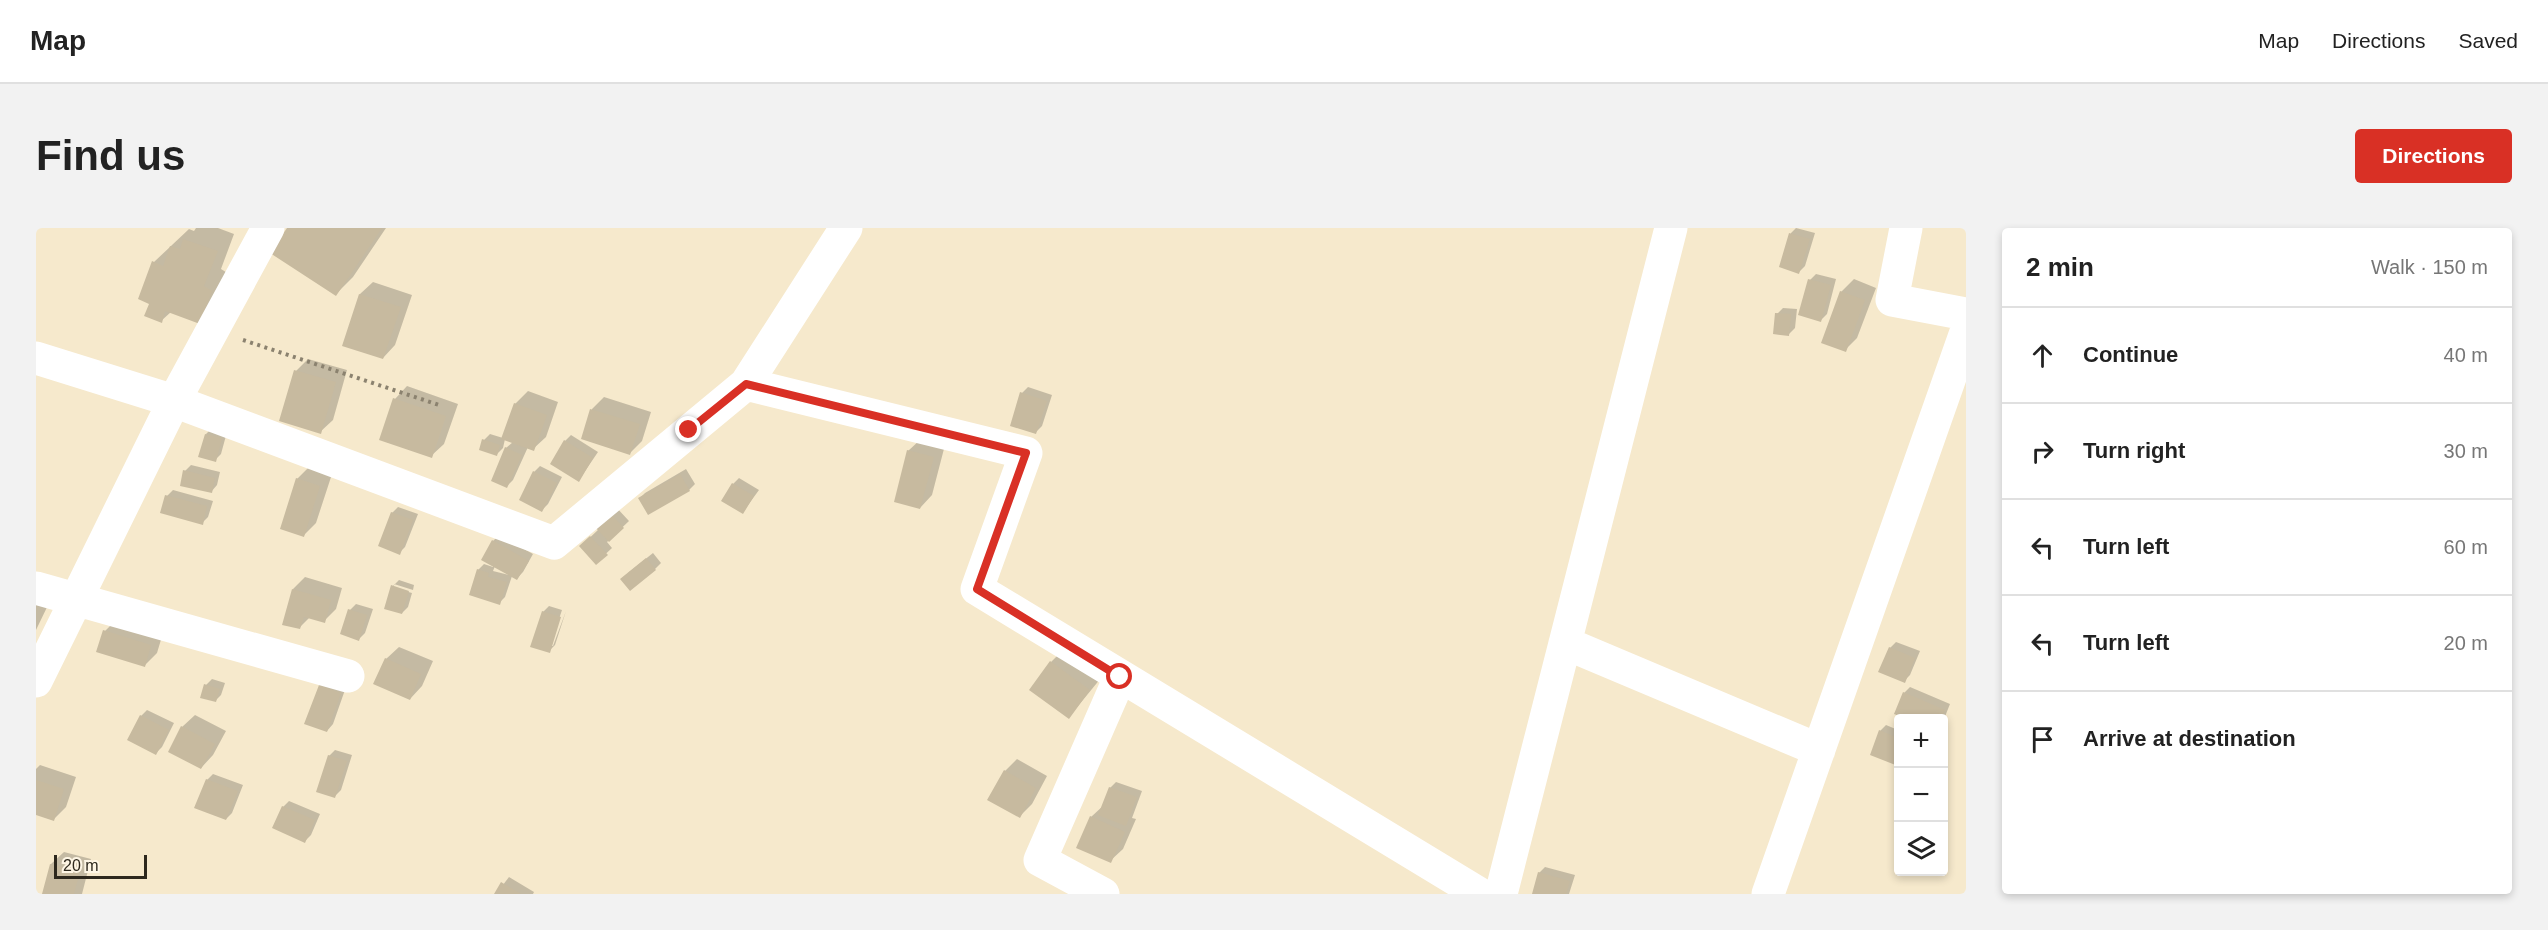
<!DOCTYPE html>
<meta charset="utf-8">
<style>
body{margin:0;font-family:Helvetica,sans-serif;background:#f2f2f2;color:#222}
.controls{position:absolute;right:18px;bottom:18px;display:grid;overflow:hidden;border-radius:6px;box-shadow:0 3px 9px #0003}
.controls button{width:54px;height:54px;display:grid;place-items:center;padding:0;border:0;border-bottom:2px solid #e0e0e0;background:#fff;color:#222;font:30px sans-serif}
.scale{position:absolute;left:18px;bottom:15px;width:93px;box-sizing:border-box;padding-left:6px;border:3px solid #2d281d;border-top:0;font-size:16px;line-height:21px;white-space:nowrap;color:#2d281d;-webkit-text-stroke:4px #fef6e5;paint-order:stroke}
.stop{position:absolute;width:18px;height:18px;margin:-14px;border:4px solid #d93025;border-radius:50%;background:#fff}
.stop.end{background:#d93025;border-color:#fff;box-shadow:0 2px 6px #0008}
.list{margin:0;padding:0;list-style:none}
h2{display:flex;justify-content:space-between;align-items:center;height:78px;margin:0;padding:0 24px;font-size:26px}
h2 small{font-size:20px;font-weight:400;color:#767676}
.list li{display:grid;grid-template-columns:39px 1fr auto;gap:18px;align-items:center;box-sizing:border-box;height:96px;padding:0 24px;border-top:2px solid #e0e0e0}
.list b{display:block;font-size:22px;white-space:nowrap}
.list em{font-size:20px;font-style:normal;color:#767676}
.icon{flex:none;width:33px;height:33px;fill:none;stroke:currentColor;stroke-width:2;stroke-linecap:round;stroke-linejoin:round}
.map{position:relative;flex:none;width:1930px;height:666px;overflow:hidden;border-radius:6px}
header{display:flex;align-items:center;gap:36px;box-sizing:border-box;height:84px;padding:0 30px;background:#fff;border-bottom:2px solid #e0e0e0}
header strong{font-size:28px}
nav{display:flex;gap:33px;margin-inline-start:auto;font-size:21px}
.intro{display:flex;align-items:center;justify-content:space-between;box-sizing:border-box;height:144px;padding:0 36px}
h1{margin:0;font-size:42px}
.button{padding:15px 27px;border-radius:6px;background:#d93025;color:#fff;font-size:21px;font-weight:700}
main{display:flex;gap:36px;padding:0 36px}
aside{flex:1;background:#fff;border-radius:6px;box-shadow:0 3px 9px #0003}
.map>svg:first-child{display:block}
.shadow{fill:#0003;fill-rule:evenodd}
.building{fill:#c7ba9f}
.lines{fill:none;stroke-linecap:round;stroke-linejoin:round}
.path{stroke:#8b826f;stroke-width:4;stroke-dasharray:3 4.5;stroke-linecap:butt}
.minor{stroke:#fff;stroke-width:33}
.route{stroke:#d93025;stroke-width:8}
</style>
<header>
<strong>Map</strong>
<nav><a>Map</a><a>Directions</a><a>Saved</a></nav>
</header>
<div class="intro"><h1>Find us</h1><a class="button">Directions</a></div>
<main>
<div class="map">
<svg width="1930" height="666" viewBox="0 0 1930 666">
<rect width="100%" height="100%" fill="#f6e9cc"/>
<!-- shadow -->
<path class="shadow" d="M160,0H182L198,6L185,41L193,46L164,94L135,84L125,93L115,75L118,34L153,1L158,3Z
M253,0H350L317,49L300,66Z
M1760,0L1779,5L1769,38L1763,44L1745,38L1755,5Z
M1780,46L1800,51L1791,86L1785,92L1774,52Z
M1818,51L1840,60L1821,110L1809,122L1805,64Z
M337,54L376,67L359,117L347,130L308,117L324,66Z
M1747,80L1761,81L1759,100L1753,106L1741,86Z
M272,131L311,142L297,192L284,204L260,143Z
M371,158L422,176L408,216L395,228L359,171Z
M992,159L1016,167L1006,198L1000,204L986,165Z
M492,163L522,174L510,209L497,221L492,219L477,252L471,258L470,220L477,214L469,211L467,220L461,226L448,212L454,206L467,210L479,176Z
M568,169L615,184L606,213L594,225L547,210L556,181Z
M176,200L191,204L185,226L179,232L170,206Z
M535,207L562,224L543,252L529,213Z
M885,211L909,217L896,267L884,280L872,223Z
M155,237L184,244L181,257L175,264L149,243Z
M504,238L526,249L512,276L506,282L498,244Z
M273,239L296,246L280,295L268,307L261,251Z
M650,241L659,256L653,262L604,270L609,265Z
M703,250L723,262L707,284L697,256Z
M137,262L177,273L172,289L166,295L131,268Z
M362,279L382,286L369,319L363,325L356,285Z
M580,279L593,293L571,314L576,320L560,335L545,318L563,301Z
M463,307L497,326L487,344L481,350L476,348L469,369L463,375L442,342L448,336L457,339V313ZM459,338L473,347L457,343Z
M617,325L625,335L619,341L592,345Z
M269,349L306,360L300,381L288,393L274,389L263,400L257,361Z
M363,352L378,357L377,362L358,356V360L376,365L372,379L366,385L357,358Z
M0,367L14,373L0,402Z
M320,376L337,381L329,405L323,411L314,382Z
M513,378L526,382L514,418H517L530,383L519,417L513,423L507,384Z
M81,391L127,405L121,425L109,437L69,403Z
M1860,414L1884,423L1874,447L1868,453L1844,444L1854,420Z
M363,419L397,433L386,458L374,471L350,431Z
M1027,422L1065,450L1033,489L1015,434Z
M176,451L189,455L185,467L179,473L170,457Z
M290,451L310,459L297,496L291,503L284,457Z
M1874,459L1914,476L1908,491L1873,490L1860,485L1868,465Z
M111,482L138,495L126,519L120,525L93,511L105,488Z
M159,487L190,503L177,527L165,540L146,499Z
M1850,497L1862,502V536L1836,527L1844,503Z
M299,522L316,527L305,562L299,568L293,528Z
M981,531L1011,548L996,576L984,588L969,543Z
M4,537L40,549L30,579L17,592L0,586V541Z
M177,546L207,557L196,585L190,591L171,552Z
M1080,554L1106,563L1096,590L1100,591L1087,621L1074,633L1055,589L1068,577L1074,560Z
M253,573L284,586L275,607L269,613L247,579Z
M28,624L55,631L46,666H8L15,636Z
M1509,639L1539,647L1533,666H1497L1503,645Z
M473,649L498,664L497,666H460Z"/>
<!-- building -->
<path class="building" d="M251,0H346L300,68L234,25Z
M1753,5L1774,11L1763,46L1743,39Z
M147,11L182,23L168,58L176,63L164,96L129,83L126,95L108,88L113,76L102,71L116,33L127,38L134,18L144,21Z
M1772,51L1795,57L1785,94L1762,87Z
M1804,63L1829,72L1810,124L1785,115Z
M323,66L365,79L347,131L306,118Z
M1739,85L1755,86L1753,108L1737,106Z
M258,142L300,154L285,206L243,193Z
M984,164L1011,173L1000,206L974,198Z
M357,170L410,188L396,230L343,212Z
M478,175L511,187L498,223L465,211Z
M554,181L604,196L594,227L545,211Z
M169,206L186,210L180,234L162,229Z
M446,211L464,217L461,228L443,222Z
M528,212L557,230L543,254L514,236Z
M469,219L486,227L471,260L455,253Z
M871,222L898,229L884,281L858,274Z
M147,242L179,250L176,265L144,258Z
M497,243L521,255L506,284L483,272Z
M644,246L654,263L612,287L602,270Z
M260,250L284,258L268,309L244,301Z
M696,255L718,268L707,286L685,273Z
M129,267L171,278L167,297L124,285Z
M355,284L377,292L364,327L342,318Z
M573,284L588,300L573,314L558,298Z
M554,308L572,327L560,337L543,318Z
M456,312L493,333L481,352L445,332Z
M610,330L620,342L594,363L584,351Z
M441,341L453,345L452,349L471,354L464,377L433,367Z
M355,357L373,363L366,386L348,381Z
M256,361L295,372L289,395L268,389L264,401L246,397Z
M312,381L331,387L323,413L304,406Z
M506,383L525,389L514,425L494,419Z
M67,402L115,417L109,439L60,424Z
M1853,419L1879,430L1869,455L1842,444Z
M349,430L385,446L374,472L337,456Z
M1014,433L1054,462L1033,491L993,462Z
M168,456L184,461L180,474L164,470Z
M283,457L305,465L291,504L268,496Z
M1867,464L1909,482L1905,490H1869L1858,486Z
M104,487L133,502L120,527L91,512Z
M145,498L179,516L165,541L132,524Z
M1843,502L1862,510V538L1834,527Z
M292,527L311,533L299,570L280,564Z
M968,542L1000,560L984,590L951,572Z
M170,551L202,563L190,592L158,580Z
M0,552L28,561L18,593L0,587Z
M1073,559L1101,569L1090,598L1062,587Z
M246,578L279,592L269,615L236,600Z
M1054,588L1089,604L1075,635L1040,620Z
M14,636L44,643L38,666H6Z
M1502,644L1534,653L1530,666H1496Z
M465,654L485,666H458Z"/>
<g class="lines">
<!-- path -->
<path class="path" d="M207,112L403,177"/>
<!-- minor -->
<path class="minor" d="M1870,0L1856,72L1930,86
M0,130L138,173L518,315L710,156L810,0
M710,156L990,225L941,361L1444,666
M0,360L312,448
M1529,415L1783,522
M0,453L138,173L232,0
M1067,666L1004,632L1084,449
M1465,666L1635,0
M1732,666L1930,104"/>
</g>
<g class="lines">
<!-- route -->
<path class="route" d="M653,202L710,156L990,225L941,361L1084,449"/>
</g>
</svg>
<div class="controls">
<button>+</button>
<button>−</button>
<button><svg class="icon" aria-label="layers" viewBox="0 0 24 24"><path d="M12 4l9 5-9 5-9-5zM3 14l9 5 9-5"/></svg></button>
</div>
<div class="scale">20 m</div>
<div class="stop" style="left:1084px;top:449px"></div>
<div class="stop end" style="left:653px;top:202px"></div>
</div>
<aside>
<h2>2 min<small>Walk · 150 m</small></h2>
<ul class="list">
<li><svg class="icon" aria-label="ahead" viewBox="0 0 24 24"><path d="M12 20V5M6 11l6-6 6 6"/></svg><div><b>Continue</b></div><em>40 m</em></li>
<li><svg class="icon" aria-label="right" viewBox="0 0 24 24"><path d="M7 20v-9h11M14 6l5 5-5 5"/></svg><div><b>Turn right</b></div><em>30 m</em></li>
<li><svg class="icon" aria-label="left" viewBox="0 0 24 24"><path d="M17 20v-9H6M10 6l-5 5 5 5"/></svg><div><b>Turn left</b></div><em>60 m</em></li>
<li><svg class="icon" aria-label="left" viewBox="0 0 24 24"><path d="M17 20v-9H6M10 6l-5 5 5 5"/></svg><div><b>Turn left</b></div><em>20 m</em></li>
<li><svg class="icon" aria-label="arrive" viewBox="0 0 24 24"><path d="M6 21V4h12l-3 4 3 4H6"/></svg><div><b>Arrive at destination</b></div></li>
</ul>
</aside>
</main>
